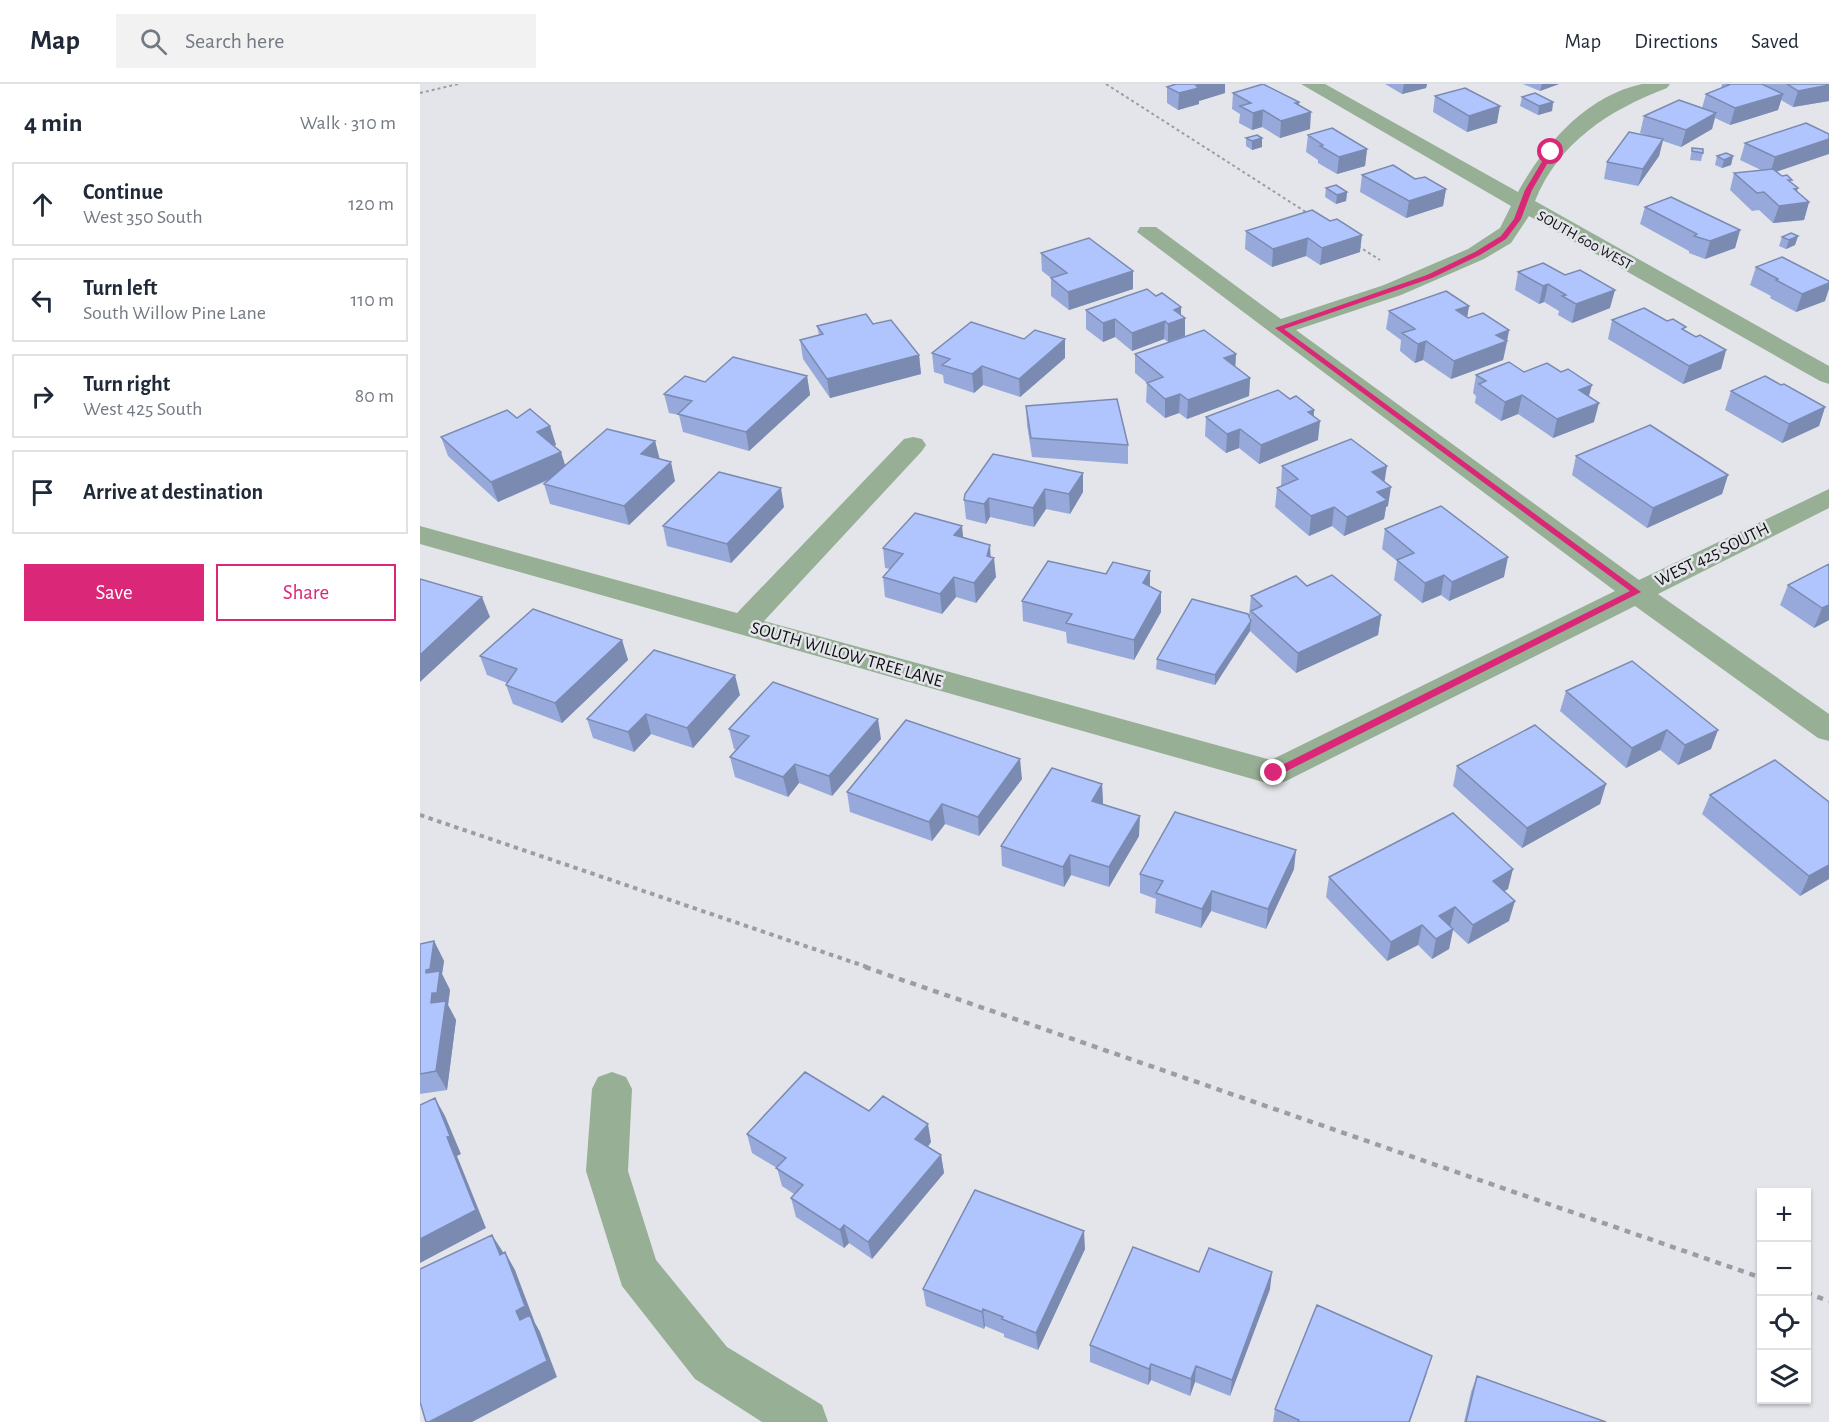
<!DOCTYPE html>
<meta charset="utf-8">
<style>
body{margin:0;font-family:"Alegreya Sans",sans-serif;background:#f2f2f3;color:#1f2937}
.controls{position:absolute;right:18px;bottom:18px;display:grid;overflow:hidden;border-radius:0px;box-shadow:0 2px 4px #0004}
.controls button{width:54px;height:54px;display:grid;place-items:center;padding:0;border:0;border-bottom:2px solid #e0e1e3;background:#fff;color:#1f2937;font:30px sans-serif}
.stop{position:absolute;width:18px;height:18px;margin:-14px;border:4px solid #db2777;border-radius:50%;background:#fff}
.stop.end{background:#db2777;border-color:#fff;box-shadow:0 2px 6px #0008}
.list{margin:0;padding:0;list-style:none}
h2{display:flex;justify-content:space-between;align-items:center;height:78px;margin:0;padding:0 24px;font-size:26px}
h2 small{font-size:20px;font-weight:400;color:#747a83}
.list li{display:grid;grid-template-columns:39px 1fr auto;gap:18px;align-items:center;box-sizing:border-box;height:84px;margin:0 12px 12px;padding:0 12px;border:2px solid #e0e1e3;border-radius:0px}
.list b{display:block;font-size:22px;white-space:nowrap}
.list p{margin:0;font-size:20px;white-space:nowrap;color:#747a83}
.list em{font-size:20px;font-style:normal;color:#747a83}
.actions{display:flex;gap:12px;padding:18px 24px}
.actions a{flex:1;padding:14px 0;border:2px solid #db2777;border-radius:0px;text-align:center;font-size:21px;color:#db2777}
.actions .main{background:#db2777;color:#fff}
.icon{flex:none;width:33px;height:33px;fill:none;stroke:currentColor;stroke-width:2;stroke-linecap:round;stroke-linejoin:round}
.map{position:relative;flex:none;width:1409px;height:1338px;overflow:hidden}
header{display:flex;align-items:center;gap:36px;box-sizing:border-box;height:84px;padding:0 30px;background:#fff;border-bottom:2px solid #e0e1e3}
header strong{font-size:28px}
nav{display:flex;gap:33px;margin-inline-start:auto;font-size:21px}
.search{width:420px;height:54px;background:#f2f2f3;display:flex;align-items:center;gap:15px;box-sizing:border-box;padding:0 21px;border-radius:0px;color:#747a83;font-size:22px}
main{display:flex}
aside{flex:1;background:#fff}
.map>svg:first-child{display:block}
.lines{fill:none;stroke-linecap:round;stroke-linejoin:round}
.path-far2{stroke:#9d9da1;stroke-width:2;stroke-dasharray:3 3;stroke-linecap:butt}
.path-far1{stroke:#9d9da1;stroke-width:4;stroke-dasharray:4.5 4.5;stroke-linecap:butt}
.path{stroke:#9d9da1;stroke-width:4.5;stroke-dasharray:6 6;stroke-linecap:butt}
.minor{fill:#96af95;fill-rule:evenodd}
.wall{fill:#97a9da}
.shaded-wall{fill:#7b8ab1}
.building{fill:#b0c5fd;stroke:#7b8ab1;stroke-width:1.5}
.route{fill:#db2777}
.labels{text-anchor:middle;stroke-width:5;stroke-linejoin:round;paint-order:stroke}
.far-street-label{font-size:15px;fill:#0e0e10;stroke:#e4e5ea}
.street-label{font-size:18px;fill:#0e0e10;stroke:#e4e5ea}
</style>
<header>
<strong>Map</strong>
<div class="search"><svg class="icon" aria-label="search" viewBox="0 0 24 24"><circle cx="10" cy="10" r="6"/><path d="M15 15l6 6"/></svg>Search here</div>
<nav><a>Map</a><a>Directions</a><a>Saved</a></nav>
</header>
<main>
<aside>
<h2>4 min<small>Walk · 310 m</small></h2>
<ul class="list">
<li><svg class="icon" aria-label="ahead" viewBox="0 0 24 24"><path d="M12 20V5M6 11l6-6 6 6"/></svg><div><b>Continue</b><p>West 350 South</p></div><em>120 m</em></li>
<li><svg class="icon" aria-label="left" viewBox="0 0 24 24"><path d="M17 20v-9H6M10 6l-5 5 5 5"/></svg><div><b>Turn left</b><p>South Willow Pine Lane</p></div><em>110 m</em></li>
<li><svg class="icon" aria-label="right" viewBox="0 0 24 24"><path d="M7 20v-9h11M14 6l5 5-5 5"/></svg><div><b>Turn right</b><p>West 425 South</p></div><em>80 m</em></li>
<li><svg class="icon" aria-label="arrive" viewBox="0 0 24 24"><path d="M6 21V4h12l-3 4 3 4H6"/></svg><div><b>Arrive at destination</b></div></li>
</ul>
<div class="actions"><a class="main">Save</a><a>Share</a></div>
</aside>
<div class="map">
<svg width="1409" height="1338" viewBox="0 0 1409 1338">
<rect width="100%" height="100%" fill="#e4e5ea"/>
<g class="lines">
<!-- path-far2 -->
<path class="path-far2" d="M686,0L889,130
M0,9L38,0
M938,162L960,176"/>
<!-- path-far1 -->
<path class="path-far1" d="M0,731L450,884"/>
<!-- path -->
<path class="path" d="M445,883L1342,1194
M1386,1209L1409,1217"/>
<!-- minor -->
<path class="minor" d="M881,0H905L1098,108C1124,61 1166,12 1222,0C1230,0 1241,0 1250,0L1247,4C1189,26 1139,58 1115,117L1409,282V300L1400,297L1109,132L1091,159L1064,175L981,211L876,246L1219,496L1409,405V424L1238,510L1409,630V657L1398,654L1215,522L866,697L854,701L0,460V442L317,529L484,355L493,353L502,355L506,361L502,367L344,537L851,676L1195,507L717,148L720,143H736L861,235L964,201L1048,165L1080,144L1091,122Z
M192,988L206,993L212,1005L208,1087L236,1176L307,1263L402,1321L408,1338H342L275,1295L202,1202L166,1087L172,1005L178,993Z"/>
</g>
<!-- wall -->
<path class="wall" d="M752,0H805V9L779,17V20L758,26L747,19V3L753,1Z
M965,0H1007L1006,4L982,10Z
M1103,0H1139L1120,7Z
M1302,0H1409V17L1373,23L1361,16L1358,26L1310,41L1295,34L1292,45L1261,63L1243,57L1239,72L1218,102L1184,95L1187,78L1226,51L1220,49L1224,32L1282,24L1286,10L1301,5Z
M813,9L879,21L890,45L860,54L842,43L832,46L819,39L820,30L812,25Z
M1015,12L1077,39L1047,48L1013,28Z
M1102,13L1133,18L1132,27L1118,31L1100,22Z
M1386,39L1357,88L1371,99L1377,107L1389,118L1384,136L1353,139L1339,126L1332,127L1310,106L1314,89L1341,86L1320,76L1325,59Z
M888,51L947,65L945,82L917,90L898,79V76L886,68Z
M826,54H842V63L832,66L826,62Z
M1272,64L1283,69L1281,77L1270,76Z
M1297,72H1313L1311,81L1302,84L1295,81Z
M942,91L995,95L1026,105L1023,122L986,134L940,108Z
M906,104L927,108L926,117L916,120L905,113Z
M1225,123L1320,146L1315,164L1285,175L1269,169V167L1220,140Z
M892,126L940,168L900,181L886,172L852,183L825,165L826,147Z
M1378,152L1375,161L1366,165L1359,162L1362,153Z
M621,169L713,187V205L649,226L631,212V194L622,187Z
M1336,183L1405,217L1376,228L1350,214L1351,212L1330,201Z
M1098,188L1190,224L1152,239L1138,231L1139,227L1124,218L1119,220L1095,206Z
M1049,222L1047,233L1048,234L1089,246L1086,264L1083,276L1031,295L1003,276L995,279L980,267L981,256L966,245L969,227Z
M666,226L761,231L765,252L748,258L744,255L712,267L695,253L683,258L666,245Z
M1192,236L1265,247L1276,253L1306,266L1301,285L1263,300L1188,255Z
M453,240L499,271L501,290L410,314L383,275L380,256L399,251L397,242Z
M604,255H645V274L600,313L563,301L554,309L524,299L523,291L514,288L512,269Z
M715,270H816L815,282L830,294L829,312L767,335L759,329L745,334L726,318L727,299L715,289Z
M1056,291L1169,313L1174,338L1133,354L1098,330L1081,337L1055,319L1056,312L1053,309Z
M387,292L390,311L329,367L263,348L259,331L249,329L244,310L285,298Z
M1361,301L1405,323L1399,342L1362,359L1305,326L1311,307Z
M870,315L894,326V333L898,356L839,380L819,364L806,369L785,352L786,333Z
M606,322L708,361V380L612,373L607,341Z
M97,334L130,342L136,361L134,362L145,382L235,357L239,375L255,397L209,441L130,420L124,400L131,395L78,418L28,372L21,353Z
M573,370L663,408L650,430L626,425L614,443L570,433L566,440L546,435L544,416Z
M1156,372L1308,391L1302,410L1227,444L1152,391Z
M862,382L964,398L968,422L966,423L964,435L924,452L912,442L889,452L855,423L857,404L861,402Z
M364,423L311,479L247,462L243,442Z
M965,445L1084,493L1029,517L1021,511L1002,519L974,496L977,477L962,465Z
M543,453L570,473L576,493L556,519L536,513L522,530L465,513L463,493L470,485L465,484L463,464Z
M1409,480V536L1394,544L1360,521L1368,501Z
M730,487V503L741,508V528L714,576L647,559L646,548L603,537L602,517L686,490Z
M887,502L961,531L958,551L876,589L830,547L795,601L736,585L737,575L831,537V533L829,532L831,512Z
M202,556L208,576L142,639L93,620L86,601L87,599L67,591L60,572Z
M1212,577L1291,665L1258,681L1240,666L1206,684L1140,627L1146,607Z
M320,611L273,664L231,650L214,668L173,654L167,635Z
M309,645L461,655L412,712L379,699L368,713L315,693L310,673L317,666L314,665Z
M1037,682L1186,700L1180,720L1102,764L1033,702Z
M602,695L559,752L525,740L512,757L430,728L427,708Z
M682,700L683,720L719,752L689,803L651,791L644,803L582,782L581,762Z
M1290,711L1409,718V795L1380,812L1282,730Z
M874,785L846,845L791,827L781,844L735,829L736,815L720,809V790Z
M909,793L1088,805L1084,807L1089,837L1048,860L1033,846L1029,865L1012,875L998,861L967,877L906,813Z
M14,857L24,877L22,890L30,906L28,921L36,936L27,1006L0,1010V860Z
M449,1027L511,1058L508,1063L521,1071L524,1089L452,1175L429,1159L424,1164L376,1133L371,1114L374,1110L362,1102L357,1084L332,1069L327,1050Z
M665,1165L618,1266L584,1253V1250L565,1242L564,1245L506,1222L503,1205Z
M779,1188L850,1205L810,1312L775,1298L770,1312L731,1296L728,1301L670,1278V1261Z
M1007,1289L990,1338H853L855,1325Z
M1057,1292L1186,1338H1044L1051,1308Z"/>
<!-- shaded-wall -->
<path class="shaded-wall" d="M781,0H805V9L779,17V20L758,26L759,9Z
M984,0H1007L1006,4L982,10Z
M1122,0H1139L1120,7Z
M1409,1V17L1373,23L1378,7Z
M1363,10L1358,26L1310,41L1315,24Z
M879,18L878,32L891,28L890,45L860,54L861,37L875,19Z
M1133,18L1132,27L1118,31L1119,22Z
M1080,22L1077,39L1047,48L1049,32Z
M843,26L842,43L832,46L833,29Z
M1296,29L1292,45L1261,63L1266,46Z
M842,54V63L832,66V57Z
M1243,55L1239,72L1218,102L1223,85Z
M1409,55V70L1350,90L1355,73Z
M947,65L945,82L917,90L919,73Z
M1313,72L1311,81L1302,84L1304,76Z
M1378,104L1373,120L1389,118L1384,136L1353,139L1359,122L1374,105Z
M1026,105L1023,122L986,134L989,117Z
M927,108L926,117L916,120L917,111Z
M1320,146L1315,164L1285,175L1290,157Z
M942,151L940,168L900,181L902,164Z
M1378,152L1375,161L1366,165L1369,156Z
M888,154L886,172L852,183L853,165Z
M713,187V205L649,226L648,208Z
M1409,199V205L1405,217L1376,228L1382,210Z
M1128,200L1124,218L1119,220L1123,202Z
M1195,206L1190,224L1152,239L1156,220Z
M1049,222L1046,240L1036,226Z
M761,223V236L765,234V252L748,258V240L754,226Z
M695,235V253L683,258V239Z
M745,237L744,255L712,267V249Z
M1089,246L1083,276L1031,295L1034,277L1076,251Z
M645,255V274L600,313L599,295Z
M1006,257L1003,276L995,279L998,260Z
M1306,266L1301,285L1263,300L1269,282Z
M816,270L815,289L804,274Z
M499,271L501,290L410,314L407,295Z
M562,282L563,301L554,309L552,290Z
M387,292L390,311L329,367L326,348Z
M830,294L829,312L767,335L768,316Z
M1172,301L1167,319L1159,306Z
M760,310L759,329L745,334V315Z
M1102,311L1098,330L1081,337L1085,318Z
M1179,319L1174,338L1133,354L1137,335Z
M1405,323L1399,342L1362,359L1369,340Z
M894,326L893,340L900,337L898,356L839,380L841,361L888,328Z
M130,342L136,361L122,367L117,348Z
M820,345L819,364L806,369L807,350Z
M235,357L240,376L221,370Z
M141,368L147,387L78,418L71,398Z
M251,378L255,397L209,441L204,422Z
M967,382L964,401L952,388Z
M663,389V408L650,430L649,410Z
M1308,391L1302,410L1227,444L1233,424Z
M971,403L968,422L966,423L964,435L924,452L927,433L957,408Z
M361,404L364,423L311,479L307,460Z
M625,405L626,425L614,443L613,424Z
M569,414L570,433L566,440L564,420Z
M914,423L912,442L889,452L891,432Z
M542,442L544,461L534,451Z
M570,461L571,478L574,474L576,493L556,519L554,499L567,472Z
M1088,473L1084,493L1029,517L1032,498Z
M730,487V507L723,499Z
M1024,491L1021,511L1002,519L1005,499Z
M534,493L536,513L522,530L520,510Z
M741,508V528L714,576V556Z
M62,513L70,533L0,598V571Z
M1409,521V536L1394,544L1402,524Z
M961,531L958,551L876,589L878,569Z
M831,537L830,547L795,601V591Z
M202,556L208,576L142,639L135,619Z
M315,591L320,611L273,664L267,644Z
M226,630L231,650L214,668L208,648Z
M458,635L461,655L412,712L409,692Z
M1247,646L1240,666L1206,684L1212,664Z
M1298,646L1291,665L1258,681L1265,661Z
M600,675L602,695L559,752L558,733Z
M375,680L379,699L368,713L363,693Z
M682,700L683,720L672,717Z
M1186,700L1180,720L1102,764L1107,744Z
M522,720L525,740L512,757L509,738Z
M720,732L719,752L689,803V783Z
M876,766L874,785L846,845L848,825Z
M650,771L651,791L644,803L643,783Z
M1409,781V795L1380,812L1389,792Z
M1093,785L1088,805L1068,816L1073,797Z
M792,807L791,827L781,844L782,825Z
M1095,817L1089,837L1048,860L1053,841Z
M1035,823L1030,843L1019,832Z
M1002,841L998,861L967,877L971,858Z
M1033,845L1029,865L1012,875L1016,855Z
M14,857L24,877L22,890L30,906L28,921L36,936L27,1006L16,987L11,919L12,909L6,889Z
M15,1014L25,1032L41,1070L37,1072L66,1144L0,1179V1155Z
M508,1040L511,1058L498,1074L495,1055Z
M521,1071L524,1089L452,1175L448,1158Z
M424,1141L429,1159L424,1164L420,1146Z
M664,1147L665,1165L618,1266L616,1249Z
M72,1151L83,1168L90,1189L80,1171Z
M85,1168L95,1186L115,1239L120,1248L137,1293L52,1338H9L100,1236L96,1227Z
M852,1188L850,1205L810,1312L812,1296Z
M563,1225L565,1242L564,1245L562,1228Z
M731,1280V1296L728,1301L729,1285Z
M776,1282L775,1298L770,1312L771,1295Z"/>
<!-- building -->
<path class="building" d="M756,0H781L776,2L779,4L759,9L747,3Z
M843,0L879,18L875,19L891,28L861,37L843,26L833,29L820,22L831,19L813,9Z
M1307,0H1342L1363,10L1315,24L1286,10L1309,1Z
M1367,0H1409V1L1378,7Z
M1045,4L1080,22L1049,32L1015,12Z
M1115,9L1133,18L1119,22L1102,13Z
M1259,16L1296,29L1266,46L1224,32Z
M1386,39L1409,50V55L1355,73L1325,59Z
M912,44L947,65L919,73L900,62L903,61L888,51Z
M1209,48L1243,55L1223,85L1187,78Z
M837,51L842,54L832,57L826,54Z
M1272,64L1283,65V69L1272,67Z
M1306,69L1313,72L1304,76L1297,72Z
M973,81L995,95L1005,93L1026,105L989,117L942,91Z
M1353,85L1362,92L1367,91L1372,96H1368L1378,104L1374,105L1389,118L1359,122L1344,108L1337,109L1314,89Z
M916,101L927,108L917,111L906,104Z
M1251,113L1320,146L1290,157L1274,152L1277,150L1225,123Z
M892,126L910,137L917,135L942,151L902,164L888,154L853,165L826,147Z
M1371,149L1378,152L1369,156L1362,153Z
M669,154L713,187L648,208L631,194L647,189L621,169Z
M1362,173L1409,197V199L1382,210L1356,196L1358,195L1336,183Z
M1123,179L1145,191L1160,186L1195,206L1156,220L1142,212L1146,211L1128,200L1123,202L1098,188Z
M727,205L736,212L742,209L761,223L754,226L765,234L748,240L745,237L712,249L695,235L683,239L666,226Z
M1026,207L1049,222L1036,226L1048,234L1063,229L1089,246L1076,251L1087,257L1034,277L1006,257L998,260L982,249L995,245L969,227Z
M1224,224L1247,237L1253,235L1266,243L1262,245L1276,253L1280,251L1306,266L1269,282L1192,236Z
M446,230L453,240L471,236L499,271L407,295L380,256L403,250L397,242Z
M551,238L604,255L615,246L645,255L599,295L562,282L552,290L522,281L530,275L512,269Z
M784,246L816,270L804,274L830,294L768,316L760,310L745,315L727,299L743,293L715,270Z
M313,273L387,292L326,348L258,330L272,317L244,310L265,292L285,298Z
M1089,278L1104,288L1127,279L1141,288L1148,285L1172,301L1159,306L1179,319L1137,335L1102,311L1085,318L1059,300L1066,297L1056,291Z
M1345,292L1361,301L1364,300L1405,323L1369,340L1311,307Z
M858,306L870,315L876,312L894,326L888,328L900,337L841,361L820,345L807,350L786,333Z
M697,315L708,361L611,354L606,322Z
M110,325L130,342L117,348L141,368L71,398L21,353L87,326L97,334Z
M1230,341L1308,391L1233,424L1156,372Z
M187,345L235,357L221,370L251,378L204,422L124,400Z
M931,355L967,382L952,388L971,403L957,408L967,416L927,433L914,423L891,432L857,404L878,395L862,382Z
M573,370L663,389L649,410L625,405L613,424L569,414L564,420L544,416L545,410Z
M299,388L361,404L307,460L243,442Z
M1021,422L1088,473L1032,498L1024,491L1005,499L977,476L994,469L965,445Z
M495,429L542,442L534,451L570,461L567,472L574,474L554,499L534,493L520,510L463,493L483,470L463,464Z
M628,477L686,490L693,478L730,487L723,499L741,508L714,556L646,539L652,530L602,517Z
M1409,480V521L1402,524L1368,501Z
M912,491L961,531L878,569L831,527L842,522L831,512L876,492L887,502Z
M0,495L62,513L0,571Z
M772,515L828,530L831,537L795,591L737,575Z
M113,525L202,556L135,619L86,601L97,585L60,572Z
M234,566L315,591L267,644L226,630L208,648L167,635Z
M1212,577L1298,646L1265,661L1247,646L1212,664L1146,607Z
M353,598L458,635L409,692L375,680L363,693L310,673L329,652L309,645Z
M486,636L600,675L558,733L522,720L509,738L427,708Z
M1115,641L1186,700L1107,744L1037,682Z
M1355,676L1409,718V781L1389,792L1290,711Z
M632,684L682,700L672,717L720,732L689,783L650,771L643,783L581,762Z
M755,728L876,766L848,825L792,807L782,825L736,809L743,797L720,790Z
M1033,729L1093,785L1073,797L1095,817L1053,841L1035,823L1019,832L1033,845L1016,855L1002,841L971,858L909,793Z
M14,857L10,885L6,886V889L20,887L17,909H12L11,919L26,917L16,987L0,990V860Z
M385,988L449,1027L463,1012L508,1040L495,1055L521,1071L448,1158L424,1141L420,1146L371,1114L383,1101L356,1084L366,1074L327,1050Z
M15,1014L30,1052L27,1053L56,1126L0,1155V1021Z
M555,1106L664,1147L616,1249L582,1235L583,1233L563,1225L562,1228L503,1205Z
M72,1151L80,1171L85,1168L105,1222L96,1227L100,1236L110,1231L127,1277L9,1338H6L0,1318V1185Z
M713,1163L779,1188L789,1164L852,1188L812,1296L776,1282L771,1295L731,1280L729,1285L670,1261Z
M897,1221L1012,1272L989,1338H878L879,1336L855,1325Z
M1057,1292L1186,1338H1046Z"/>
<!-- route -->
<path class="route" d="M1129,66L1134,68L1112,106L1101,135L1086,155L1060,171L1012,194L864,245L1221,508L857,692H850V687L1210,507L855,244L1007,191L1055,168L1081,152L1094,135L1105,106Z"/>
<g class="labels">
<!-- far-street labels -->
<g class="far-street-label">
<text transform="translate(1165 156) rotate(29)" y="5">SOUTH 600 WEST</text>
</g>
<!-- street labels -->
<g class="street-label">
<text transform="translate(1292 470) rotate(-26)" y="6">WEST 425 SOUTH</text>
<text transform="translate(427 570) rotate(16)" y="6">SOUTH WILLOW TREE LANE</text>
</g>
</g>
</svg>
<div class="controls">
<button>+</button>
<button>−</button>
<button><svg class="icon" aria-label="locate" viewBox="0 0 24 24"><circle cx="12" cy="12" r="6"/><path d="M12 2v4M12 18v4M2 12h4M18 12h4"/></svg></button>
<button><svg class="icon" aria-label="layers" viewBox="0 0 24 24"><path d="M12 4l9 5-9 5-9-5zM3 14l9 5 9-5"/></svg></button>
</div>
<div class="stop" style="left:1131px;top:68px"></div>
<div class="stop end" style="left:854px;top:689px"></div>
</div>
</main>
